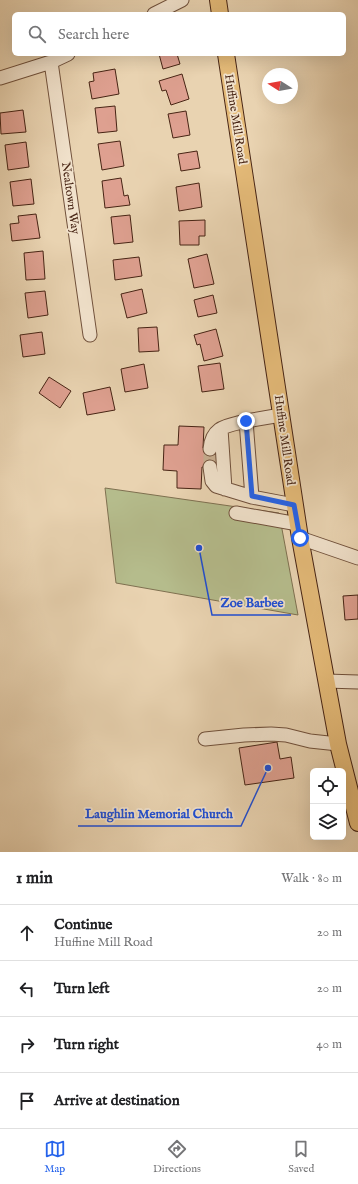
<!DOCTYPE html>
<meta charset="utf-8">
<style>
body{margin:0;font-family:"IM FELL English",serif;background:#f2f2f2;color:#202124}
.controls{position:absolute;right:12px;bottom:12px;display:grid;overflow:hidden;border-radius:6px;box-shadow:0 4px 16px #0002}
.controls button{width:36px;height:36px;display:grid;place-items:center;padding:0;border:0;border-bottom:1px solid #e0e0e0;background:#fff;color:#202124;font:20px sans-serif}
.compass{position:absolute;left:262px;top:68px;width:36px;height:36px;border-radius:50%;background:#fff;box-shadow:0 4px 16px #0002;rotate:281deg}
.stop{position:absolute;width:12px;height:12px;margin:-9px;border:3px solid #2563eb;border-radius:50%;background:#fff}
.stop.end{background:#2563eb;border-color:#fff;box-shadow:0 1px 4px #0008}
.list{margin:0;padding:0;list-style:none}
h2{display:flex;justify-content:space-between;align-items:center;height:52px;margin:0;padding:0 16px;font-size:17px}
h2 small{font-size:13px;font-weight:400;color:#757577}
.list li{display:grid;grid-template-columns:26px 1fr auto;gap:12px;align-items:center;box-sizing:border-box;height:56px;padding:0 16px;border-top:1px solid #e0e0e0}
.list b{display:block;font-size:15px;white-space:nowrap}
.list p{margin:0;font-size:13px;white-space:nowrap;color:#757577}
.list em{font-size:13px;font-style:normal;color:#757577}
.icon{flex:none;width:22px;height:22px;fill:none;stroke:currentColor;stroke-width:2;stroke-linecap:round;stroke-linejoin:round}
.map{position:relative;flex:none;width:358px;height:852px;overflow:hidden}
.search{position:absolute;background:#fff;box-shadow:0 4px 16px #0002;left:12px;right:12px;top:12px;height:44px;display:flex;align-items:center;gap:10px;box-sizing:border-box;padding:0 14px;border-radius:6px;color:#757577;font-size:15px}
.sheet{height:276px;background:#fff}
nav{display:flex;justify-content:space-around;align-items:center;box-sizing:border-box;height:56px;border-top:1px solid #e0e0e0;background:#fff;font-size:11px;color:#757577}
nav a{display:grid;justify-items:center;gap:2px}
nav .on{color:#2563eb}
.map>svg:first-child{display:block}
.green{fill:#b5bc8c;stroke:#7e7050}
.building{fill:#dea090;stroke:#472414}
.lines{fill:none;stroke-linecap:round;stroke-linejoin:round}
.minor-tunnel{stroke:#c9b092;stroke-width:13;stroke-dasharray:13 6;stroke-linecap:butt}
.minor-casing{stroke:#70503b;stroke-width:15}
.major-casing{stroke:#472414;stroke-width:18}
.minor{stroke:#f1e2cc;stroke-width:13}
.major{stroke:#e4ba78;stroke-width:16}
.route{stroke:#2563eb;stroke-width:5}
.labels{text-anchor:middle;stroke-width:3.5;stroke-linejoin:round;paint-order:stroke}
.street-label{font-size:12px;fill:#472414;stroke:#f1e2cc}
.leader{fill:none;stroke:#1d4ed8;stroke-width:1.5}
.callout-dot{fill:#1d4ed8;stroke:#f1e2cc;stroke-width:1.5}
.callout-label{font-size:13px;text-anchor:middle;font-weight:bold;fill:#1d4ed8;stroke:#f1e2cc;stroke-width:3.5;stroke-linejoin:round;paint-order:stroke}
</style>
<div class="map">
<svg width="358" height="852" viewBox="0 0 358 852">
<rect width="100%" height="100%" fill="#e9d3b1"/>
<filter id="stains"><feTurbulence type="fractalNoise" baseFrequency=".005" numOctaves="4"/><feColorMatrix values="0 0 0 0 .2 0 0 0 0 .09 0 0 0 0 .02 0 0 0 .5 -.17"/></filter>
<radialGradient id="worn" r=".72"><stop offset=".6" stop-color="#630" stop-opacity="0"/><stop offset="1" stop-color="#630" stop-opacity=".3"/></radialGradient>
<!-- green -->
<path class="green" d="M105,488L279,513L298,615L116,583Z"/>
<!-- building -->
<path class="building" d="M159,54H177L180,64L163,69Z
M115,69L119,94L92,99L89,82L94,81L93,73Z
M182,74L189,99L171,105L166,90L162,91L159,81Z
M115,106L117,131L98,133L95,108Z
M23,110L26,132L1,134L0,113Z
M186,111L190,135L173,138L168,114Z
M120,141L124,166L102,170L98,144Z
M26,142L29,167L8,170L5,145Z
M197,151L200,168L181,171L178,154Z
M121,178L124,196L128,195L130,205L105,208L102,181Z
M31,179L34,204L13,206L10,182Z
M199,183L202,207L179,211L176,187Z
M36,214L40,238L12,241L10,224L19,223L18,216Z
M130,215L133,242L114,244L111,217Z
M205,220V236H199V245H180L179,221Z
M43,251L45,279L26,280L24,253Z
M207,254L214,284L194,288L188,259Z
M139,257L142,276L115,280L113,260Z
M142,289L147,313L127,318L121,294Z
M45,291L48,315L28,318L25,293Z
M213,295L217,313L198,317L194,300Z
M157,327L159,351L139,352L138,328Z
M216,329L223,356L204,361L200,344L197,345L194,335Z
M42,332L45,354L23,357L20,335Z
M220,363L224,389L202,392L198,366Z
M144,364L148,388L125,392L121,369Z
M49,377L71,391L60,408L39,393Z
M110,387L115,410L87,415L83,393Z
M179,426L204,427L203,448L218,449L217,468L202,467L201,489L177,488V471L163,470L164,445H178Z
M358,595V619L345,620L343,596Z
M277,742L280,759L291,757L294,778L245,785L239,748Z"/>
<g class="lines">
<!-- minor-tunnel -->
<path class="minor-tunnel" d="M210,467V449"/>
<defs>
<path id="minor" d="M154,14L182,0
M51,62L90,335
M0,78L51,62L68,54
M281,415L246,421L252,497L294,505
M221,429L225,489
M210,449C212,426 227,426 246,421
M210,467L212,481L216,486L252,497
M236,513L298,524
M300,538L358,558
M326,681L358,682
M205,739L244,735L271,734L286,735L310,741L338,744"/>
<path id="major" d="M218,0L220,14
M226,54L300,538L338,744L358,823"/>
</defs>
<!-- minor casing -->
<use href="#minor" class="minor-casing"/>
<!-- major casing -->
<use href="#major" class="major-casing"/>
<!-- minor -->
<use href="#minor" class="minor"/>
<!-- major -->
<use href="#major" class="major"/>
</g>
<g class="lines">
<!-- route -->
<path class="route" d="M246,421L252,496L294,505L300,538"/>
</g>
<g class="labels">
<!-- street labels -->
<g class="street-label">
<text transform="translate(236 119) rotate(81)" y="4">Huffine Mill Road</text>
<text transform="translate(71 198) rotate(82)" y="4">Nealtown Way</text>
<text transform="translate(285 440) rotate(82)" y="4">Huffine Mill Road</text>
</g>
</g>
<!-- callouts -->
<path class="leader" d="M199 548L212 615H291M268 768L241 826H78"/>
<g class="callout-dot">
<circle cx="199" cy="548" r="4"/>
<circle cx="268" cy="768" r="4"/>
</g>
<g class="callout-label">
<text x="252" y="607">Zoe Barbee</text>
<text x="159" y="818">Laughlin Memorial Church</text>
</g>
<rect width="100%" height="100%" filter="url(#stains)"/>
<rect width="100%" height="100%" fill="url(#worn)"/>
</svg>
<div class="controls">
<button><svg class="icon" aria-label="locate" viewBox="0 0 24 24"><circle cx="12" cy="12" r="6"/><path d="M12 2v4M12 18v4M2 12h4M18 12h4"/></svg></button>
<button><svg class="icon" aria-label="layers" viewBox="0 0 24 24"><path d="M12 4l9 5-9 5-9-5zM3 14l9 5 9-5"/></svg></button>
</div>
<svg class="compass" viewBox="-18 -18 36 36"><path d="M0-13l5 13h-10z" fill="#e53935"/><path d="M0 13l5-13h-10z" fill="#757577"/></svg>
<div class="stop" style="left:300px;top:538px"></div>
<div class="stop end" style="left:246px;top:421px"></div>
<div class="search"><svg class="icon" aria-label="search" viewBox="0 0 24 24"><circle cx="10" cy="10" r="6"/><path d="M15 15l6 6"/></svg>Search here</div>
</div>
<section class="sheet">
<h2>1 min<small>Walk · 80 m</small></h2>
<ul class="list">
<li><svg class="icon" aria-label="ahead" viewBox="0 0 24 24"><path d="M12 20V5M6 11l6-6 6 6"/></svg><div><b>Continue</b><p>Huffine Mill Road</p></div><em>20 m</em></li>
<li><svg class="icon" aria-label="left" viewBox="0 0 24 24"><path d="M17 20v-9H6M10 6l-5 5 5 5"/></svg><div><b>Turn left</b></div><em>20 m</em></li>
<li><svg class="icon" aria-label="right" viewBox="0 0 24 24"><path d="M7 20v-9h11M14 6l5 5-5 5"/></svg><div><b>Turn right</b></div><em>40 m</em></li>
<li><svg class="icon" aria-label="arrive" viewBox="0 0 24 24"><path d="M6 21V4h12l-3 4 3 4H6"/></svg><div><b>Arrive at destination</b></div></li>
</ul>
</section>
<nav>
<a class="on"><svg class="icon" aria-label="map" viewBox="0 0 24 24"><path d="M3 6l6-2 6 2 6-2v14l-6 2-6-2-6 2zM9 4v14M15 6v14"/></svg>Map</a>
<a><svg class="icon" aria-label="directions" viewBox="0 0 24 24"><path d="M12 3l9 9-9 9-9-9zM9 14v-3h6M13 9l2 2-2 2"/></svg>Directions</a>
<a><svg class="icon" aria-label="saved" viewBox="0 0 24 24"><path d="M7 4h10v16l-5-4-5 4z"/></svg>Saved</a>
</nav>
